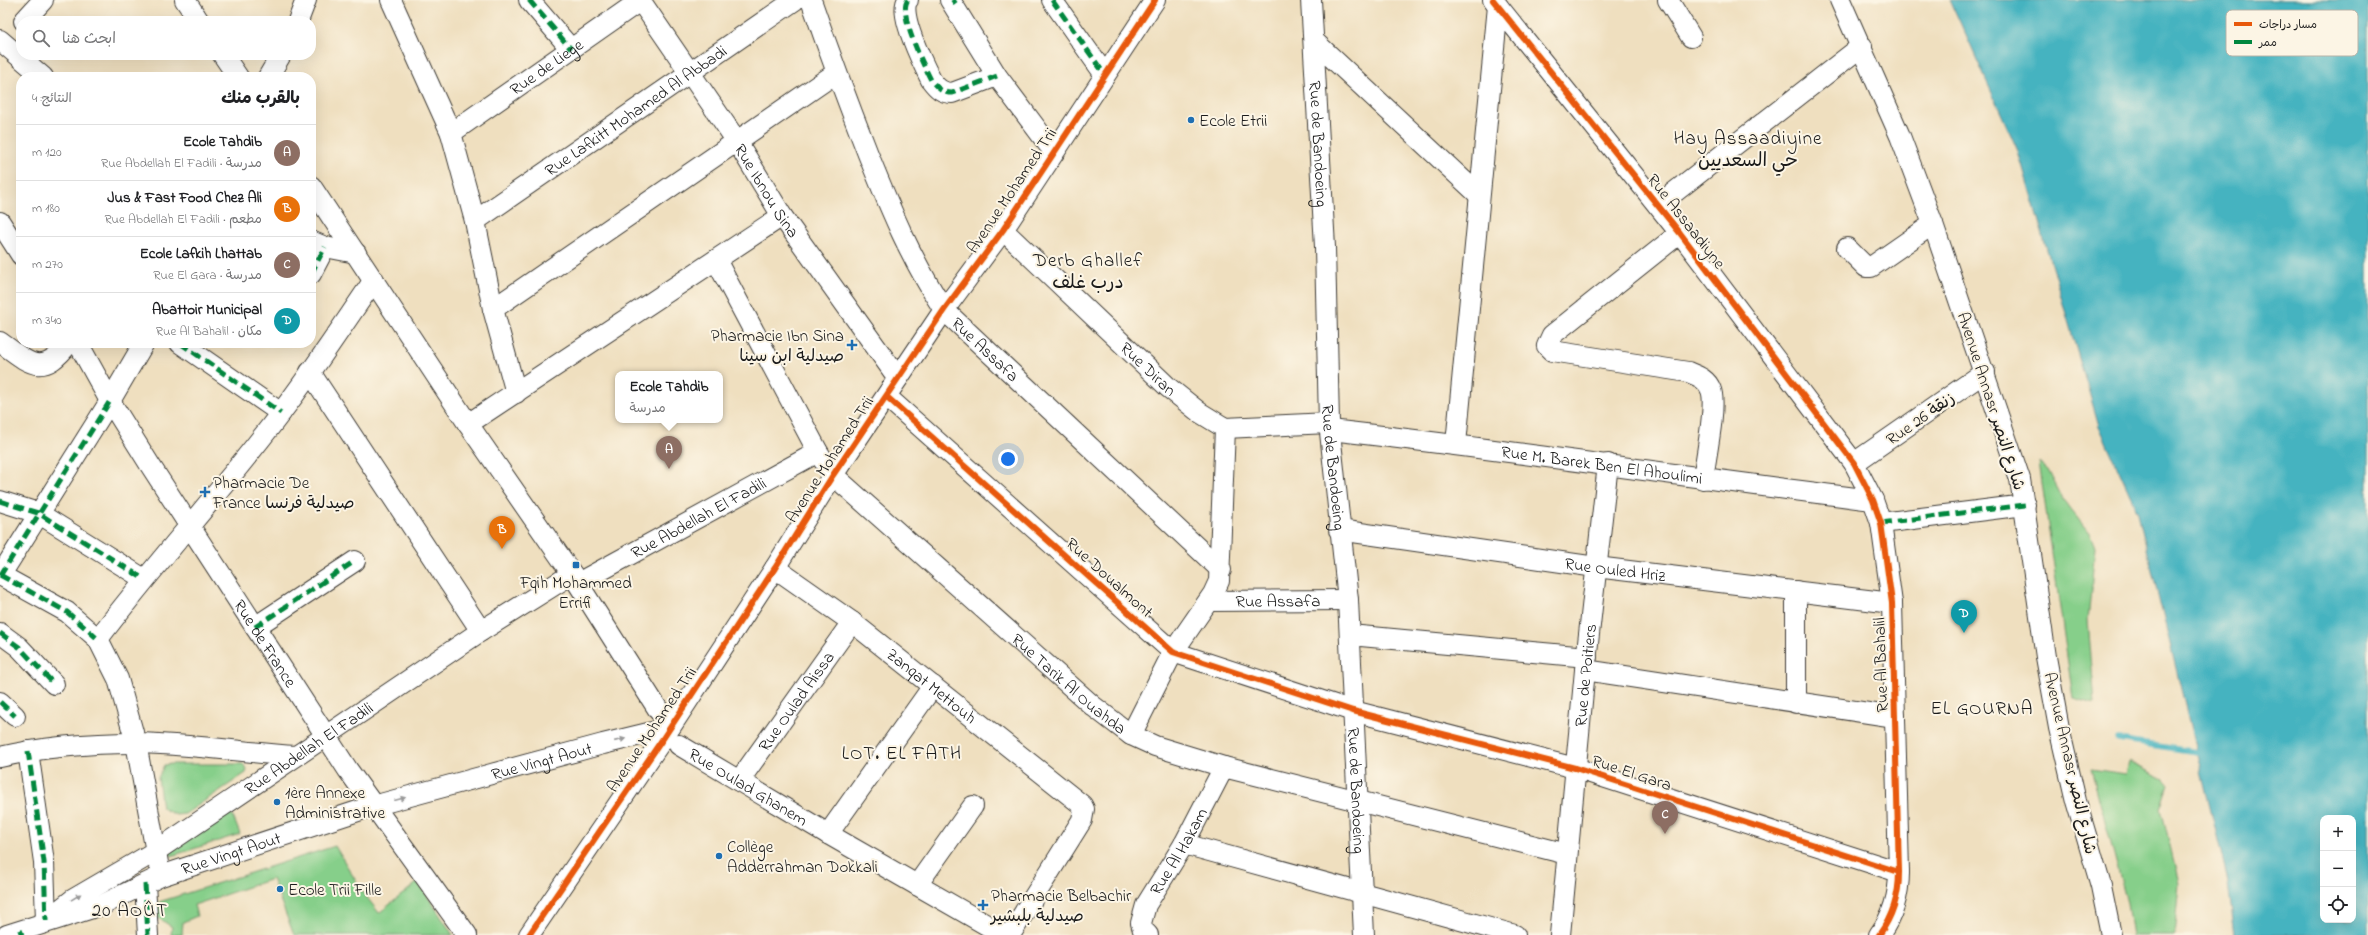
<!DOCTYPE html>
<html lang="ar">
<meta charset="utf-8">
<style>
body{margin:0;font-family:"Indie Flower","Playpen Sans Arabic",sans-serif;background:#f6f6f6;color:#202124;direction:rtl}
.controls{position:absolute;right:12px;bottom:12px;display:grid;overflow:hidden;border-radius:8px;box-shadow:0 4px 16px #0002}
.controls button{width:36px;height:36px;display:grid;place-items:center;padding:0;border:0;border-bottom:1px solid #e0e0e0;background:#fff;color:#202124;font:20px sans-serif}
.you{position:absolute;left:1008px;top:459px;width:14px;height:14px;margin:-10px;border:3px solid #fff;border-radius:50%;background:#1a73e8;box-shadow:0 0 0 6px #1a73e833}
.badge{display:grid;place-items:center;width:26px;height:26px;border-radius:50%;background:#1f6fb2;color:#fff;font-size:13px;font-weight:700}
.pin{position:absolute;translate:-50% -33px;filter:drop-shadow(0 1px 2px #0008)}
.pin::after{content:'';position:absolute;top:21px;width:14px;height:12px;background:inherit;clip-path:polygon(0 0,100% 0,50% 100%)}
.popup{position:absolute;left:615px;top:371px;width:108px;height:52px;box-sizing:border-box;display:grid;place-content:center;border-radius:8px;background:#fff;filter:drop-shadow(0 1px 3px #0005);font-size:13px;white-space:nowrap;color:#757577}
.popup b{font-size:15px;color:#202124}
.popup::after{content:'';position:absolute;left:50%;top:100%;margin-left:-8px;border:8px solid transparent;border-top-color:#fff}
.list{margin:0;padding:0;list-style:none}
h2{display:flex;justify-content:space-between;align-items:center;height:52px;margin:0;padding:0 16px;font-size:17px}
h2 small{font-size:13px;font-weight:400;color:#757577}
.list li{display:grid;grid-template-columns:26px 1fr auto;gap:12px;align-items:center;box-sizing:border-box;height:56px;padding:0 16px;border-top:1px solid #e0e0e0}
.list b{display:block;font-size:15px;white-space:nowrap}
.list p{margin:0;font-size:13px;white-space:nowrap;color:#757577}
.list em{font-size:13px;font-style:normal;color:#757577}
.icon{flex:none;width:22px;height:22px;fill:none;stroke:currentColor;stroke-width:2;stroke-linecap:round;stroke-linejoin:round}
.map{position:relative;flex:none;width:2368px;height:935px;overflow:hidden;direction:ltr}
.search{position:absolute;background:#fff;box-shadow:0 4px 16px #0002;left:16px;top:16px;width:300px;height:44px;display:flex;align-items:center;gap:10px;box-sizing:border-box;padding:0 14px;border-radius:16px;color:#757577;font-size:15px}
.panel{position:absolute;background:#fff;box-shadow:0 4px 16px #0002;left:16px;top:72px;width:300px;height:276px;border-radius:16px;direction:rtl}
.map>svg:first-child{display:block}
.green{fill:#86cf8a;stroke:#517653}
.water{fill:#45b3c0;stroke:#30686e;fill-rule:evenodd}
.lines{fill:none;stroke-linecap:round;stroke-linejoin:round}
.stream{stroke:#45b3c0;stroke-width:5.5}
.minor-casing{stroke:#3c3934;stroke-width:22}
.minor{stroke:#fff;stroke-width:20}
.quiet{stroke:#00873e;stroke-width:5;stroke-dasharray:10 5;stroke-linecap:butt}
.cycleway-casing{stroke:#fcf5e5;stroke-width:8}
.cycleway{stroke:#e8590c;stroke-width:6}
.oneway{fill:#999}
.poi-dot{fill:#1f6fb2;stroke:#fcf5e5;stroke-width:1.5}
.labels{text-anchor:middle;stroke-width:4;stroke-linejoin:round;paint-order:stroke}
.street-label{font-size:17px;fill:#1c1c1c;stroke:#fcf5e5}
.poi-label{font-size:17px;fill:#1c1c1c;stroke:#fcf5e5;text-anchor:start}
.quarter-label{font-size:19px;letter-spacing:1px;fill:#1c1c1c;stroke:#fcf5e5}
.key{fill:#fcf5e5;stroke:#b9b4a9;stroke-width:1}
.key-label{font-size:11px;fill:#1c1c1c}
</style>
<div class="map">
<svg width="2368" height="935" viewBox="0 0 2368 935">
<rect width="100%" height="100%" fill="#fcf5e5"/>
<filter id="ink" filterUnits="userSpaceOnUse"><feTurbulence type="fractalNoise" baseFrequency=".025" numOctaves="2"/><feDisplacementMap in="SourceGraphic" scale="8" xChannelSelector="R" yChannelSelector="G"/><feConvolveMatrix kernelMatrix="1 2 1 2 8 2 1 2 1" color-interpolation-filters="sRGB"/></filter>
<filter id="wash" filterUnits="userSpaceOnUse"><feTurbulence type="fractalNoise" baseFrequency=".012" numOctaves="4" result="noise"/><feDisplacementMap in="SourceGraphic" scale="16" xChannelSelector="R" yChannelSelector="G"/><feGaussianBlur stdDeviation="0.9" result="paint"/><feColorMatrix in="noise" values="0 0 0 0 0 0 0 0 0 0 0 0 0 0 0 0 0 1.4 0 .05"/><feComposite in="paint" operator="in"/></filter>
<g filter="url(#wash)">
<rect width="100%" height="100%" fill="#efdfbf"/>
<!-- green -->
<path class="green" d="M2039,462L2048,470L2064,501L2090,534L2095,547L2088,621L2095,704L2073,698Z
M2129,762L2164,779L2169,785L2161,808L2179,883L2174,935H2132L2127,903L2091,769L2126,774Z
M171,764H243L247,770L246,773L185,814L176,815L162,808L158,778L164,765Z
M230,809L240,834L171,856L169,853Z
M335,846L362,891L379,913L418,882L453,935H294L272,879L194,905L197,916L183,922L182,935H171L172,927L157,917L159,902Z"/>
<!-- water -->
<path class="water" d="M1950,0H2368V935H2235L2227,877L2138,513L2099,426L2018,151ZM2323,818H2353V920H2323Z"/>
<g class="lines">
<!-- stream -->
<path class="stream" d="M2118,740L2197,752"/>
</g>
</g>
<g filter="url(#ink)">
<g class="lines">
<defs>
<g id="minor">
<path d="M185,0L199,21"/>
<path d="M391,0L451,133L475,221L493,309L516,393"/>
<path d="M529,0L571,49"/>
<path id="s1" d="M640,0L736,140L782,216L898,378"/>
<path id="s2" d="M811,0C829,52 848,103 868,154C891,211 911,259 944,310L1221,570"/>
<path d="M908,0C897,12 924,66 931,80C937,88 942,93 952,93L997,76"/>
<path d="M950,0L997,76L1054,152"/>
<path d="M1052,0L1105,75"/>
<path id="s3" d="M1311,0L1325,247L1329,423L1348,600L1364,935"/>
<path d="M1493,0L1680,233L1854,463L1873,500L1881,523L1892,603L1899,872C1899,896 1893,916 1879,935"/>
<path d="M1668,0L1691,37"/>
<path d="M1840,0L1900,136L1933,224L2020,479L2046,657L2059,728L2076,801L2101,886L2111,935"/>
<path d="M24,21L43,0"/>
<path d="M298,21L306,0"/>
<path d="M0,40L43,77"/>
<path d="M1315,42L1479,195"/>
<path d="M223,55L238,77"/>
<path d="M268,77L281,55"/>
<path id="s4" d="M451,133L641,0"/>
<path d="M311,186L468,424L572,574L659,711L674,720"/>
<path d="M1658,205L1862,46"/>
<path id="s5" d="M475,221L795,0"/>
<path d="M0,222L21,255"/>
<path id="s6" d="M1003,230L1169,388L1199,412L1225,428L1329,423"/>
<path d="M1680,233L1552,335L1547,346L1552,351L1688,372C1698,376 1707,379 1711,390C1717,405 1705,461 1703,479"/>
<path d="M311,241L325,247L356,253"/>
<path d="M1847,248L1866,267H1871L1933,224"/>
<path id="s7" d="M716,260L818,452L833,475L1093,706L1131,735L1155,746L1224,767L1567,854"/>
<path d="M311,274L325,247"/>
<path d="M493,309L836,73"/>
<path d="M0,342C30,364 42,378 69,343"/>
<path id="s8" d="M78,343L110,401L150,465L348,770L467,935"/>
<path d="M180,343L281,413"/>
<path d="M310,372L481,631"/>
<path d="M887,397L1173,652L1353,711L1575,768L1899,872"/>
<path d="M468,424L782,216"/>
<path id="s9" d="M1330,430C1511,450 1692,478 1873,500"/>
<path d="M1456,444L1498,6"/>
<path d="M1854,463L1985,372"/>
<path d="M0,501L38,513L144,579"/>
<path d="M1881,523L2025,505"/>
<path id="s10" d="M1339,530L1596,567L1892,603"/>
<path id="s11" d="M775,568L852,622L1082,805L1084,809L1082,820L1010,935"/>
<path d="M0,575L67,612L98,639L118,679L136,743L158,863"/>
<path d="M0,576L110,401L144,343"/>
<path id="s12" d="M578,583L818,452"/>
<path id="s13" d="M1209,601L1348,600"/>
<path d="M255,627L355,561"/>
<path d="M0,633L19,647L54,684"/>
<path d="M1350,635L1587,657"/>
<path d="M98,639C156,562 222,491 280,414C313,371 343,325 374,280"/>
<path d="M1585,670L1895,717"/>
<path d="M0,702L15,716"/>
<path d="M1796,703V591"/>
<path d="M1131,735L1173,652L1213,594L1219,581L1225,428"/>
<path id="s14" d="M679,745L828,834L1004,935"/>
<path d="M28,751L44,862L46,921"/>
<path d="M0,757C44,747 90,743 136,743C189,744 243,752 296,756"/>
<path id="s15" d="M739,781L852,622"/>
<path d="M828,834L933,686"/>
<path d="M1184,844L1515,935"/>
<path d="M145,884L148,935"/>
<path d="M917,885L973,806"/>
<path id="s16" d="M48,919L72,900L156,851L481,631L572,574"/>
<path id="s17" d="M7,935L102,905L161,876L373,806L603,744L669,728"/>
<path d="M529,935L664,737L775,568L833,475L944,310L1003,230L1155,0"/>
<path id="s18" d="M1148,935L1143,930L1141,923L1146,905L1184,844L1224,767"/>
<path id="s19" d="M1560,935L1585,670L1608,464"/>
</g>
</defs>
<!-- minor casing -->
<use href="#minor" class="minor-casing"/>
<!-- minor -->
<use href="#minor" class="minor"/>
<!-- quiet -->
<path class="quiet" d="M529,0L571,49
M908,0C897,12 924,66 931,80C937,88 942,93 952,93L997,76
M1052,0L1105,75
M952,3L956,0
M311,274L325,247
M180,343L281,413
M0,501L38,513L144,579
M1881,523L2025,505
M0,575L67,612L98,639
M0,576L110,401
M255,627L355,561
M0,633L19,647L54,684
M0,702L15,716
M28,751L44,862L46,921
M145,884L148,935
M20,930L22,935"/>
<defs>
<path id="cycleway" d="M1493,0L1680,233L1854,463L1873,500L1881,523L1892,603L1899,872C1899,896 1893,916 1879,935
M887,397L1173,652L1353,711L1575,768L1899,872
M529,935L664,737L775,568L833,475L944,310L1003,230L1155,0"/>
</defs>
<!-- cycleway casing -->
<use href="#cycleway" class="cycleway-casing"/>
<!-- cycleway -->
<use href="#cycleway" class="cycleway"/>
</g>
<!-- one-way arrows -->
<defs><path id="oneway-solid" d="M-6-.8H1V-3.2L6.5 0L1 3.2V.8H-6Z"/></defs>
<g class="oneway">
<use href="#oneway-solid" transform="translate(620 740) rotate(-13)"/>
<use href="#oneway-solid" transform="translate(400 799) rotate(-15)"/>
<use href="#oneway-solid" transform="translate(76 897) rotate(-32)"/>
</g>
</g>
<!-- markers -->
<g class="poi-dot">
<circle cx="1191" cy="120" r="4"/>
<path d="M850 339h4v4h4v4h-4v4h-4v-4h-4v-4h4z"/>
<path d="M203 486h4v4h4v4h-4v4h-4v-4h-4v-4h4z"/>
<rect x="572" y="561" width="8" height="8" rx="2"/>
<circle cx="277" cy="802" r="4"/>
<circle cx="719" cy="856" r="4"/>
<circle cx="280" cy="889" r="4"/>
<path d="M981 899h4v4h4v4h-4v4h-4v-4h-4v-4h4z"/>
</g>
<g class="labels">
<!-- street labels -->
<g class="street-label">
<text dy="6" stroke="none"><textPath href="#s4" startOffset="116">Rue de Liege</textPath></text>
<text dy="6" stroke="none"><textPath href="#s5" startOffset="195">Rue Lafkitt Mohamed Al Abbadi</textPath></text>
<text dy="6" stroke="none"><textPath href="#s3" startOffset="144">Rue de Bandoeing</textPath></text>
<text dy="6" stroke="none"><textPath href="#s1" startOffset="229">Rue Ibnou Sina</textPath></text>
<text transform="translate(1011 190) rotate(-56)" y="6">Avenue Mohamed Trii</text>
<text transform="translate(1687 221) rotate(52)" y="6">Rue Assaadiyne</text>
<text dy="6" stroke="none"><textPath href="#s2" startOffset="395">Rue Assafa</textPath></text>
<text dy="6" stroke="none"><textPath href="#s6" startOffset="201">Rue Diran</textPath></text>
<text transform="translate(1992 401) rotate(72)" y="6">Avenue Annasr شارع النصر</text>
<text transform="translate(1920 418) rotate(-35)" y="6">Rue 26 زنقة</text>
<text transform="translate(829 459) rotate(-57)" y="6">Avenue Mohamed Trii</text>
<text dy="6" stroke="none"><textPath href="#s9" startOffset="274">Rue M. Barek Ben El Ahoulimi</textPath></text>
<text dy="6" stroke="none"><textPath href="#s3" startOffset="468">Rue de Bandoeing</textPath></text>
<text dy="6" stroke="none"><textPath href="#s12" startOffset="137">Rue Abdellah El Fadili</textPath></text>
<text dy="6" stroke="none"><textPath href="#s10" startOffset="279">Rue Ouled Hriz</textPath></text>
<text transform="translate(1110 577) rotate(42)" y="6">Rue Doualmont</text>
<text dy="6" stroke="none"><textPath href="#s13" startOffset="69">Rue Assafa</textPath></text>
<text dy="6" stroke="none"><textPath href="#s8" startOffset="354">Rue de France</textPath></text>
<text transform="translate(1880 665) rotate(-92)" y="6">Rue Al Bahalil</text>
<text dy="6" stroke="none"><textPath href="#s19" startOffset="261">Rue de Poitiers</textPath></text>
<text dy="6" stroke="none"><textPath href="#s7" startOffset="560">Rue Tarik Al Ouahda</textPath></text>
<text dy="6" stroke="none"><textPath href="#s11" startOffset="196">Zanqat Mettouh</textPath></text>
<text dy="6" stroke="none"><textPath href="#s15" startOffset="98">Rue Oulad Aissa</textPath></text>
<text transform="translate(651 729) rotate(-56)" y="6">Avenue Mohamed Trii</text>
<text dy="6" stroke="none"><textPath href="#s16" startOffset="312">Rue Abdellah El Fadili</textPath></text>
<text dy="6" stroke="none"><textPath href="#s17" startOffset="563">Rue Vingt Aout</textPath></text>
<text transform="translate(2071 763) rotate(77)" y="6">Avenue Annasr شارع النصر</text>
<text transform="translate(1632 772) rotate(18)" y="6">Rue El Gara</text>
<text dy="6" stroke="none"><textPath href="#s14" startOffset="81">Rue Oulad Ghanem</textPath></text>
<text dy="6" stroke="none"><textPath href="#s3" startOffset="792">Rue de Bandoeing</textPath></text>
<text dy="6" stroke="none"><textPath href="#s18" startOffset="96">Rue Al Hakam</textPath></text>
<text dy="6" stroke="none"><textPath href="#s17" startOffset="239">Rue Vingt Aout</textPath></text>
</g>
<!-- poi labels -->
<g class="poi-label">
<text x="1199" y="126">Ecole Etrii</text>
<text x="844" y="341" text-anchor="end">Pharmacie Ibn Sina<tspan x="844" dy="20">صيدلية ابن سينا</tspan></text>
<text x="213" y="488">Pharmacie De<tspan x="213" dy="20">France صيدلية فرنسا</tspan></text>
<text x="576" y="588" text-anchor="middle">Fqih Mohammed<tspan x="576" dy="20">Errifi</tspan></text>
<text x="285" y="798">1ère Annexe<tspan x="285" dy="20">Administrative</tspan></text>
<text x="727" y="852">Collège<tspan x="727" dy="20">Adderrahman Dokkali</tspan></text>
<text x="288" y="895">Ecole Trii Fille</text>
<text x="991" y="901">Pharmacie Belbachir<tspan x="991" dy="20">صيدلية بلبشير</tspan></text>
</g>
<!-- quarter labels -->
<g class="quarter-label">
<text x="1748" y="144">Hay Assaadiyine<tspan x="1748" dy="22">حي السعديين</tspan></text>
<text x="1088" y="266">Derb Ghallef<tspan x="1088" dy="22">درب غلف</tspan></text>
<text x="1982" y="714">EL GOURNA</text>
<text x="902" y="759">LOT. EL FATH</text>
<text x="130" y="916">20 AOÛT</text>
</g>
</g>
<!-- legend -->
<rect x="2226" y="10" width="132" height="46" rx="6" class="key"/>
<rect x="2234" y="22" width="18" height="4" fill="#e8590c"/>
<rect x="2234" y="40" width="18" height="4" fill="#00873e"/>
<g class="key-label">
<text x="2259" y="28">مسار دراجات</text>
<text x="2259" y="46">ممر</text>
</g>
</svg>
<div class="controls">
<button>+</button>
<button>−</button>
<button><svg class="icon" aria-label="locate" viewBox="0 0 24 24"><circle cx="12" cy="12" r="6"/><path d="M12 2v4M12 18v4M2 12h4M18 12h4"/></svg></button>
</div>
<div class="you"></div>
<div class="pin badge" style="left:669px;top:469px;background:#8d6e63">A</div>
<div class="popup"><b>Ecole Tahdib</b>مدرسة</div>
<div class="pin badge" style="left:502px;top:549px;background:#e8710a">B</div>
<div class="pin badge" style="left:1665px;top:834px;background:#8d6e63">C</div>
<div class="pin badge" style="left:1964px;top:633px;background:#0f9aa8">D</div>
<div class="search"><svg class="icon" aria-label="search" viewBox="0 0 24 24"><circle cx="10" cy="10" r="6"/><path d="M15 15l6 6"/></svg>ابحث هنا</div>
<section class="panel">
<h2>بالقرب منك<small>النتائج: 4</small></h2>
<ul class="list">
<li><span class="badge" style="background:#8d6e63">A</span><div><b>Ecole Tahdib</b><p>مدرسة · Rue Abdellah El Fadili</p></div><em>120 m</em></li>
<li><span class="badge" style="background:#e8710a">B</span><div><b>Jus &amp; Fast Food Chez Ali</b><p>مطعم · Rue Abdellah El Fadili</p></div><em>180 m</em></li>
<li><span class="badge" style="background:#8d6e63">C</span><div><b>Ecole Lafkih Lhattab</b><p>مدرسة · Rue El Gara</p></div><em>270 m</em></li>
<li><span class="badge" style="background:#0f9aa8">D</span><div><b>Abattoir Municipal</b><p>مكان · Rue Al Bahalil</p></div><em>340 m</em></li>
</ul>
</section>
</div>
